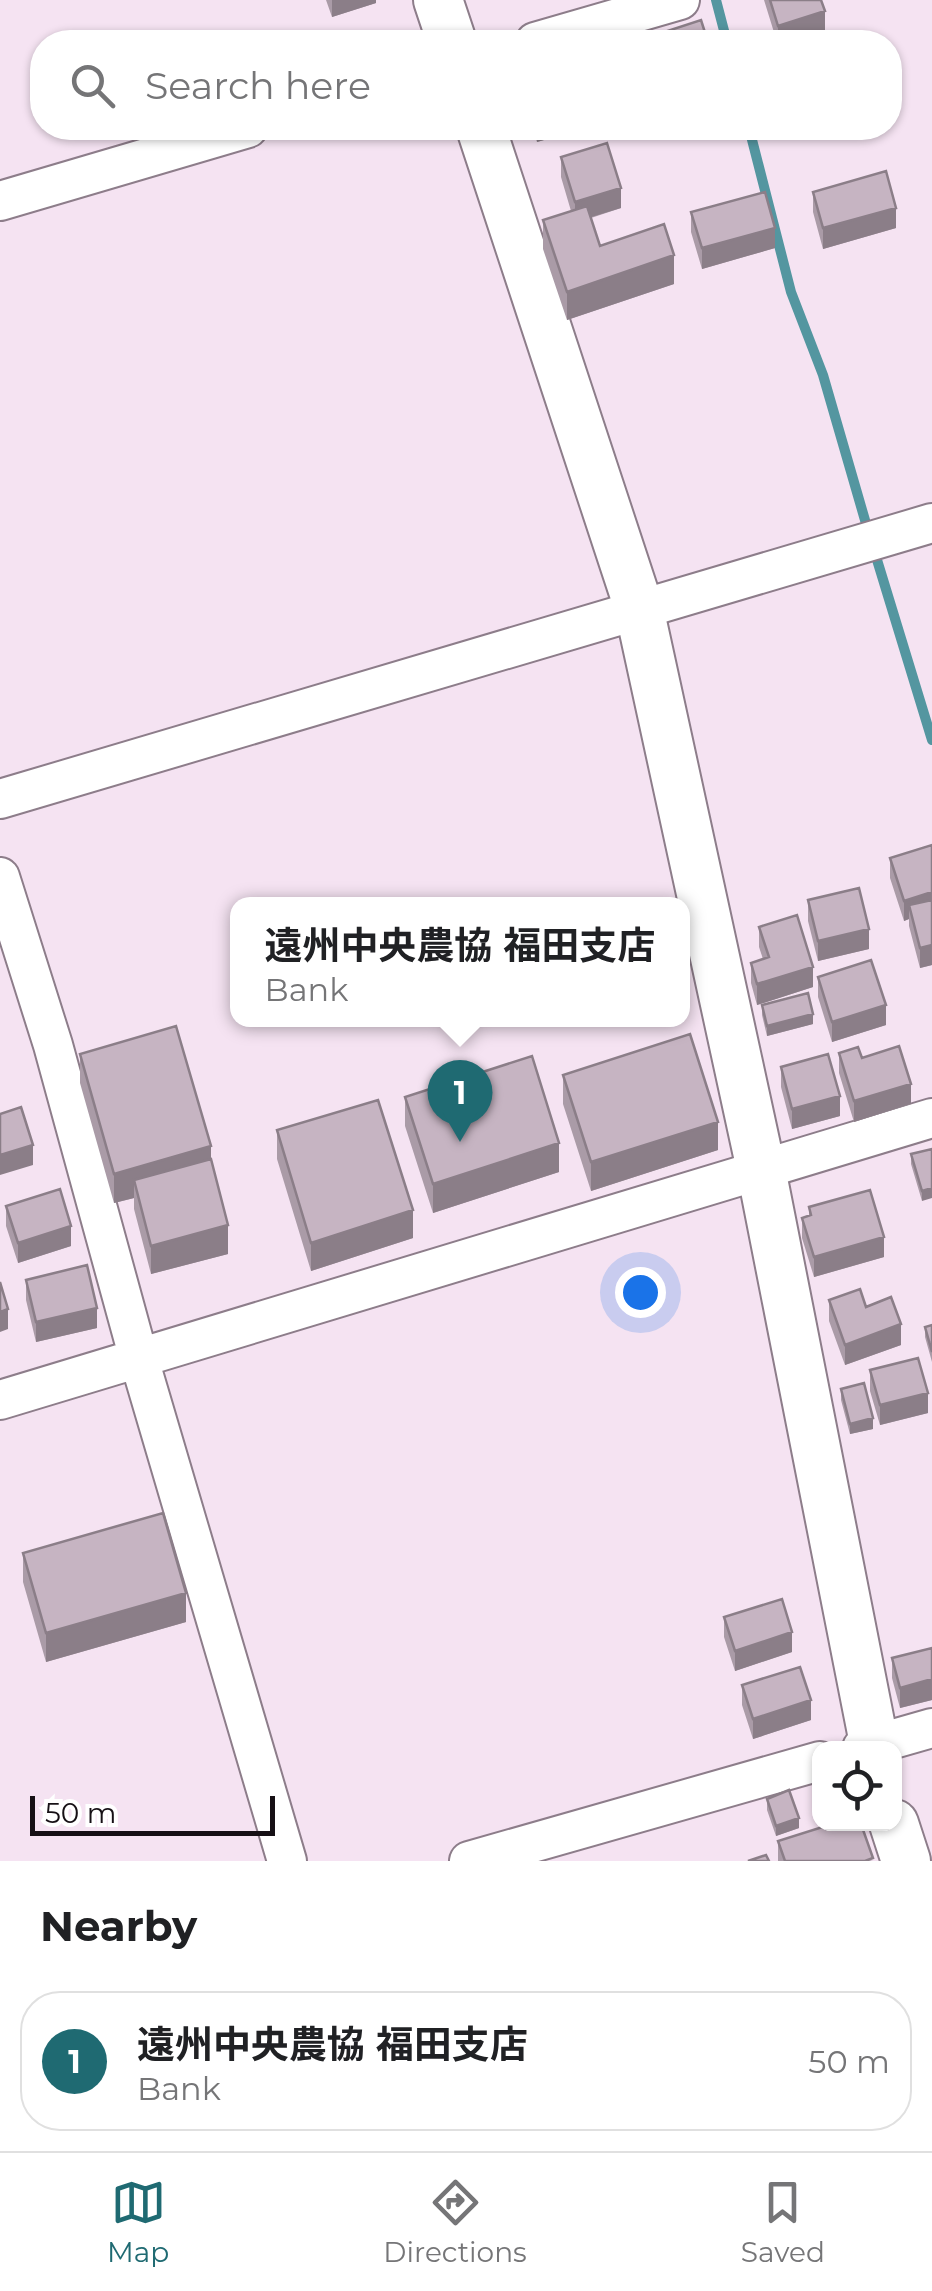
<!DOCTYPE html>
<meta charset="utf-8">
<style>
body{margin:0;font-family:Montserrat,"Noto Sans JP",sans-serif;background:#f2f2f2;color:#202124}
.controls{position:absolute;right:30px;bottom:30px;display:grid;overflow:hidden;border-radius:20px;box-shadow:0 2px 8px #0004}
.controls button{width:90px;height:90px;display:grid;place-items:center;padding:0;border:0;border-bottom:2px solid #e0e0e0;background:#fff;color:#202124;font:50px sans-serif}
.scale{position:absolute;left:30px;bottom:25px;width:245px;box-sizing:border-box;padding-left:10px;border:5px solid #161015;border-top:0;font-size:28px;line-height:35px;white-space:nowrap;color:#161015;-webkit-text-stroke:8px #fff;paint-order:stroke}
.you{position:absolute;left:640px;top:1292px;width:35px;height:35px;margin:-25px;border:8px solid #fff;border-radius:50%;background:#1a73e8;box-shadow:0 0 0 15px #1a73e833}
.badge{display:grid;place-items:center;width:65px;height:65px;border-radius:50%;background:#1f6a72;color:#fff;font-size:32px;font-weight:700}
.pin{position:absolute;translate:-50% -82px;filter:drop-shadow(0 2px 5px #0008)}
.pin::after{content:'';position:absolute;top:52px;width:35px;height:30px;background:inherit;clip-path:polygon(0 0,100% 0,50% 100%)}
.popup{position:absolute;left:230px;top:897px;width:460px;height:130px;box-sizing:border-box;display:grid;place-content:center;border-radius:20px;background:#fff;filter:drop-shadow(0 2px 8px #0005);font-size:32px;white-space:nowrap;color:#757577}
.popup b{font-size:38px;color:#202124}
.popup::after{content:'';position:absolute;left:50%;top:100%;margin-left:-20px;border:20px solid transparent;border-top-color:#fff}
.list{margin:0;padding:0;list-style:none}
h2{display:flex;justify-content:space-between;align-items:center;height:130px;margin:0;padding:0 40px;font-size:42px}
h2 small{font-size:32px;font-weight:400;color:#757577}
.list li{display:grid;grid-template-columns:65px 1fr auto;gap:30px;align-items:center;box-sizing:border-box;height:140px;margin:0 20px 20px;padding:0 20px;border:2px solid #e0e0e0;border-radius:40px}
.list b{display:block;font-size:38px;white-space:nowrap}
.list p{margin:0;font-size:32px;white-space:nowrap;color:#757577}
.list em{font-size:32px;font-style:normal;color:#757577}
.icon{flex:none;width:55px;height:55px;fill:none;stroke:currentColor;stroke-width:2;stroke-linecap:round;stroke-linejoin:round}
.map{position:relative;flex:none;width:932px;height:1861px;overflow:hidden}
.search{position:absolute;background:#fff;box-shadow:0 2px 8px #0004;left:30px;right:30px;top:30px;height:110px;display:flex;align-items:center;gap:25px;box-sizing:border-box;padding:0 35px;border-radius:40px;color:#757577;font-size:38px}
.sheet{height:290px;background:#fff}
nav{display:flex;justify-content:space-around;align-items:center;box-sizing:border-box;height:140px;border-top:2px solid #e0e0e0;background:#fff;font-size:28px;color:#757577}
nav a{display:grid;justify-items:center;gap:5px}
nav .on{color:#1f6a72}
.map>svg:first-child{display:block}
.lines{fill:none;stroke-linecap:round;stroke-linejoin:round}
.stream{stroke:#5496a0;stroke-width:10}
.minor-casing{stroke:#8d7d8a;stroke-width:42}
.tertiary-casing{stroke:#8d7d8a;stroke-width:52}
.minor{stroke:#fff;stroke-width:38}
.tertiary{stroke:#fff;stroke-width:48}
.wall{fill:#aa9ba7}
.shaded-wall{fill:#8b7e88}
.building{fill:#c6b4c2;stroke:#8b7e88;stroke-width:2.5}
</style>
<div class="map">
<svg width="932" height="1861" viewBox="0 0 932 1861">
<rect width="100%" height="100%" fill="#f5e3f2"/>
<g class="lines">
<!-- stream -->
<path class="stream" d="M716,0L727,42
M749,128L791,292L823,375L869,534
M874,550L932,740"/>
<defs>
<path id="minor" d="M535,42L680,0
M0,201L248,128
M0,799L932,523
M0,877L53,1045L139,1359L287,1861
M0,1400L932,1118
M862,1748L932,1728
M469,1861L820,1761"/>
<path id="tertiary" d="M438,0L452,42
M481,128L639,608L761,1169L875,1748
M894,1824L906,1861"/>
</defs>
<!-- minor casing -->
<use href="#minor" class="minor-casing"/>
<!-- tertiary casing -->
<use href="#tertiary" class="tertiary-casing"/>
<!-- minor -->
<use href="#minor" class="minor"/>
<!-- tertiary -->
<use href="#tertiary" class="tertiary"/>
</g>
<!-- wall -->
<path class="wall" d="M326,0H376V3L332,17Z
M764,0H821L825,31L789,42H777Z
M532,128H586L537,142Z
M561,157L621,208L591,218L600,246L674,284L567,320L543,249V220L571,211L561,177Z
M813,192L896,228L823,249L813,212Z
M691,212L775,248L702,269L691,232Z
M932,845V965L920,968L909,926V919L904,921L890,878V858Z
M808,900L869,949L818,961L808,921Z
M759,927L813,987L757,1005L751,983V963L763,959L759,947Z
M818,977L886,1025L832,1042L818,997Z
M762,1005L813,1024L767,1036L762,1015Z
M839,1053L862,1058L911,1104L854,1122L839,1073Z
M80,1054L211,1159L228,1254L151,1274L134,1209V1198L114,1203L80,1083Z
M781,1067L840,1116L792,1129L781,1087Z
M563,1075L718,1150L591,1191L563,1104Z
M405,1097L559,1172L433,1213L405,1126Z
M277,1130L413,1238L311,1271L277,1159Z
M932,1149L922,1201L911,1164V1154Z
M6,1206L71,1246L18,1263L6,1226Z
M809,1207L884,1257L814,1277L802,1238V1218L809,1216Z
M26,1280L97,1328L36,1342L26,1300Z
M829,1300L901,1345L845,1365L829,1321Z
M932,1325V1362L925,1337V1327Z
M870,1370L928,1413L880,1425L870,1391Z
M841,1389L873,1429L850,1434L841,1400Z
M23,1553L186,1622L46,1662L23,1582Z
M724,1617L792,1652L735,1671L724,1637Z
M932,1648V1700L900,1708L892,1678V1658Z
M742,1685L811,1720L753,1739L742,1705Z
M767,1799L799,1828L776,1836L767,1810Z
M778,1841L873,1861H778Z"/>
<!-- shaded-wall -->
<path class="shaded-wall" d="M332,0H376V3L332,17Z
M825,11V31L789,42H778V26Z
M537,128H586L537,142Z
M621,188V208L575,222V202Z
M896,208V228L823,249V228Z
M775,228V248L702,269V248Z
M674,255V284L567,320V292Z
M932,892V912L909,905V919L904,921V901Z
M869,929V949L818,961V941Z
M932,945V965L920,968V948Z
M813,967V987L757,1005V984Z
M886,1005V1025L832,1042V1022Z
M813,1014V1024L767,1036V1026Z
M911,1084V1104L854,1122V1101Z
M840,1096V1116L792,1129V1109Z
M718,1122V1150L591,1191V1162Z
M559,1143V1172L433,1213V1184Z
M33,1145V1165L0,1175V1155Z
M211,1146V1175L134,1180V1198L114,1203V1174Z
M932,1188V1198L922,1201V1191Z
M413,1210V1238L311,1271V1243Z
M228,1225V1254L151,1274V1246Z
M71,1226V1246L18,1263V1243Z
M884,1237V1257L814,1277V1257Z
M97,1308V1328L36,1342V1322Z
M8,1309V1329L0,1332V1312Z
M901,1324V1345L845,1365V1345Z
M928,1393V1413L880,1425V1405Z
M873,1418V1429L850,1434V1424Z
M186,1593V1622L46,1662V1633Z
M792,1632V1652L735,1671V1651Z
M932,1679V1700L900,1708V1688Z
M811,1700V1720L753,1739V1719Z
M799,1818V1828L776,1836V1826Z"/>
<!-- building -->
<path class="building" d="M770,0H821L825,11L778,26Z
M701,20L708,42H657L655,35Z
M828,32L831,42H795Z
M607,143L621,188L575,202L561,157Z
M886,171L896,208L823,228L813,192Z
M765,192L775,228L702,248L691,212Z
M587,206L600,246L664,224L674,255L567,292L543,220Z
M932,845V892L904,901L890,858Z
M859,888L869,929L818,941L808,900Z
M932,900V945L920,948L909,905Z
M797,915L813,967L757,984L751,963L769,957L759,927Z
M871,960L886,1005L832,1022L818,977Z
M808,993L813,1014L767,1026L762,1005Z
M176,1026L211,1146L114,1174L80,1054Z
M690,1034L718,1122L591,1162L563,1075Z
M899,1046L911,1084L854,1101L839,1053L858,1047L862,1058Z
M828,1054L840,1096L792,1109L781,1067Z
M532,1056L559,1143L433,1184L405,1097Z
M378,1100L413,1210L311,1243L277,1130Z
M21,1107L33,1145L0,1155V1114Z
M932,1149V1188L922,1191L911,1154Z
M211,1159L228,1225L151,1246L134,1180Z
M60,1189L71,1226L18,1243L6,1206Z
M870,1190L884,1237L814,1257L802,1218L811,1215L809,1207Z
M87,1265L97,1308L36,1322L26,1280Z
M0,1282L8,1309L0,1312Z
M860,1289L866,1307L891,1297L901,1324L845,1345L829,1300Z
M932,1325V1352L925,1327Z
M918,1358L928,1393L880,1405L870,1370Z
M864,1383L873,1418L850,1424L841,1389Z
M163,1513L186,1593L46,1633L23,1553Z
M782,1599L792,1632L735,1651L724,1617Z
M932,1648V1679L900,1688L892,1658Z
M800,1667L811,1700L753,1719L742,1685Z
M789,1790L799,1818L776,1826L767,1799Z
M832,1824H861L873,1858L865,1861H785L778,1841Z
M766,1855L769,1861H748Z"/>
</svg>
<div class="controls">
<button><svg class="icon" aria-label="locate" viewBox="0 0 24 24"><circle cx="12" cy="12" r="6"/><path d="M12 2v4M12 18v4M2 12h4M18 12h4"/></svg></button>
</div>
<div class="scale">50 m</div>
<div class="you"></div>
<div class="pin badge" style="left:460px;top:1142px">1</div>
<div class="popup"><b>遠州中央農協 福田支店</b>Bank</div>
<div class="search"><svg class="icon" aria-label="search" viewBox="0 0 24 24"><circle cx="10" cy="10" r="6"/><path d="M15 15l6 6"/></svg>Search here</div>
</div>
<section class="sheet">
<h2>Nearby<small></small></h2>
<ul class="list">
<li><span class="badge">1</span><div><b>遠州中央農協 福田支店</b><p>Bank</p></div><em>50 m</em></li>
</ul>
</section>
<nav>
<a class="on"><svg class="icon" aria-label="map" viewBox="0 0 24 24"><path d="M3 6l6-2 6 2 6-2v14l-6 2-6-2-6 2zM9 4v14M15 6v14"/></svg>Map</a>
<a><svg class="icon" aria-label="directions" viewBox="0 0 24 24"><path d="M12 3l9 9-9 9-9-9zM9 14v-3h6M13 9l2 2-2 2"/></svg>Directions</a>
<a><svg class="icon" aria-label="saved" viewBox="0 0 24 24"><path d="M7 4h10v16l-5-4-5 4z"/></svg>Saved</a>
</nav>
